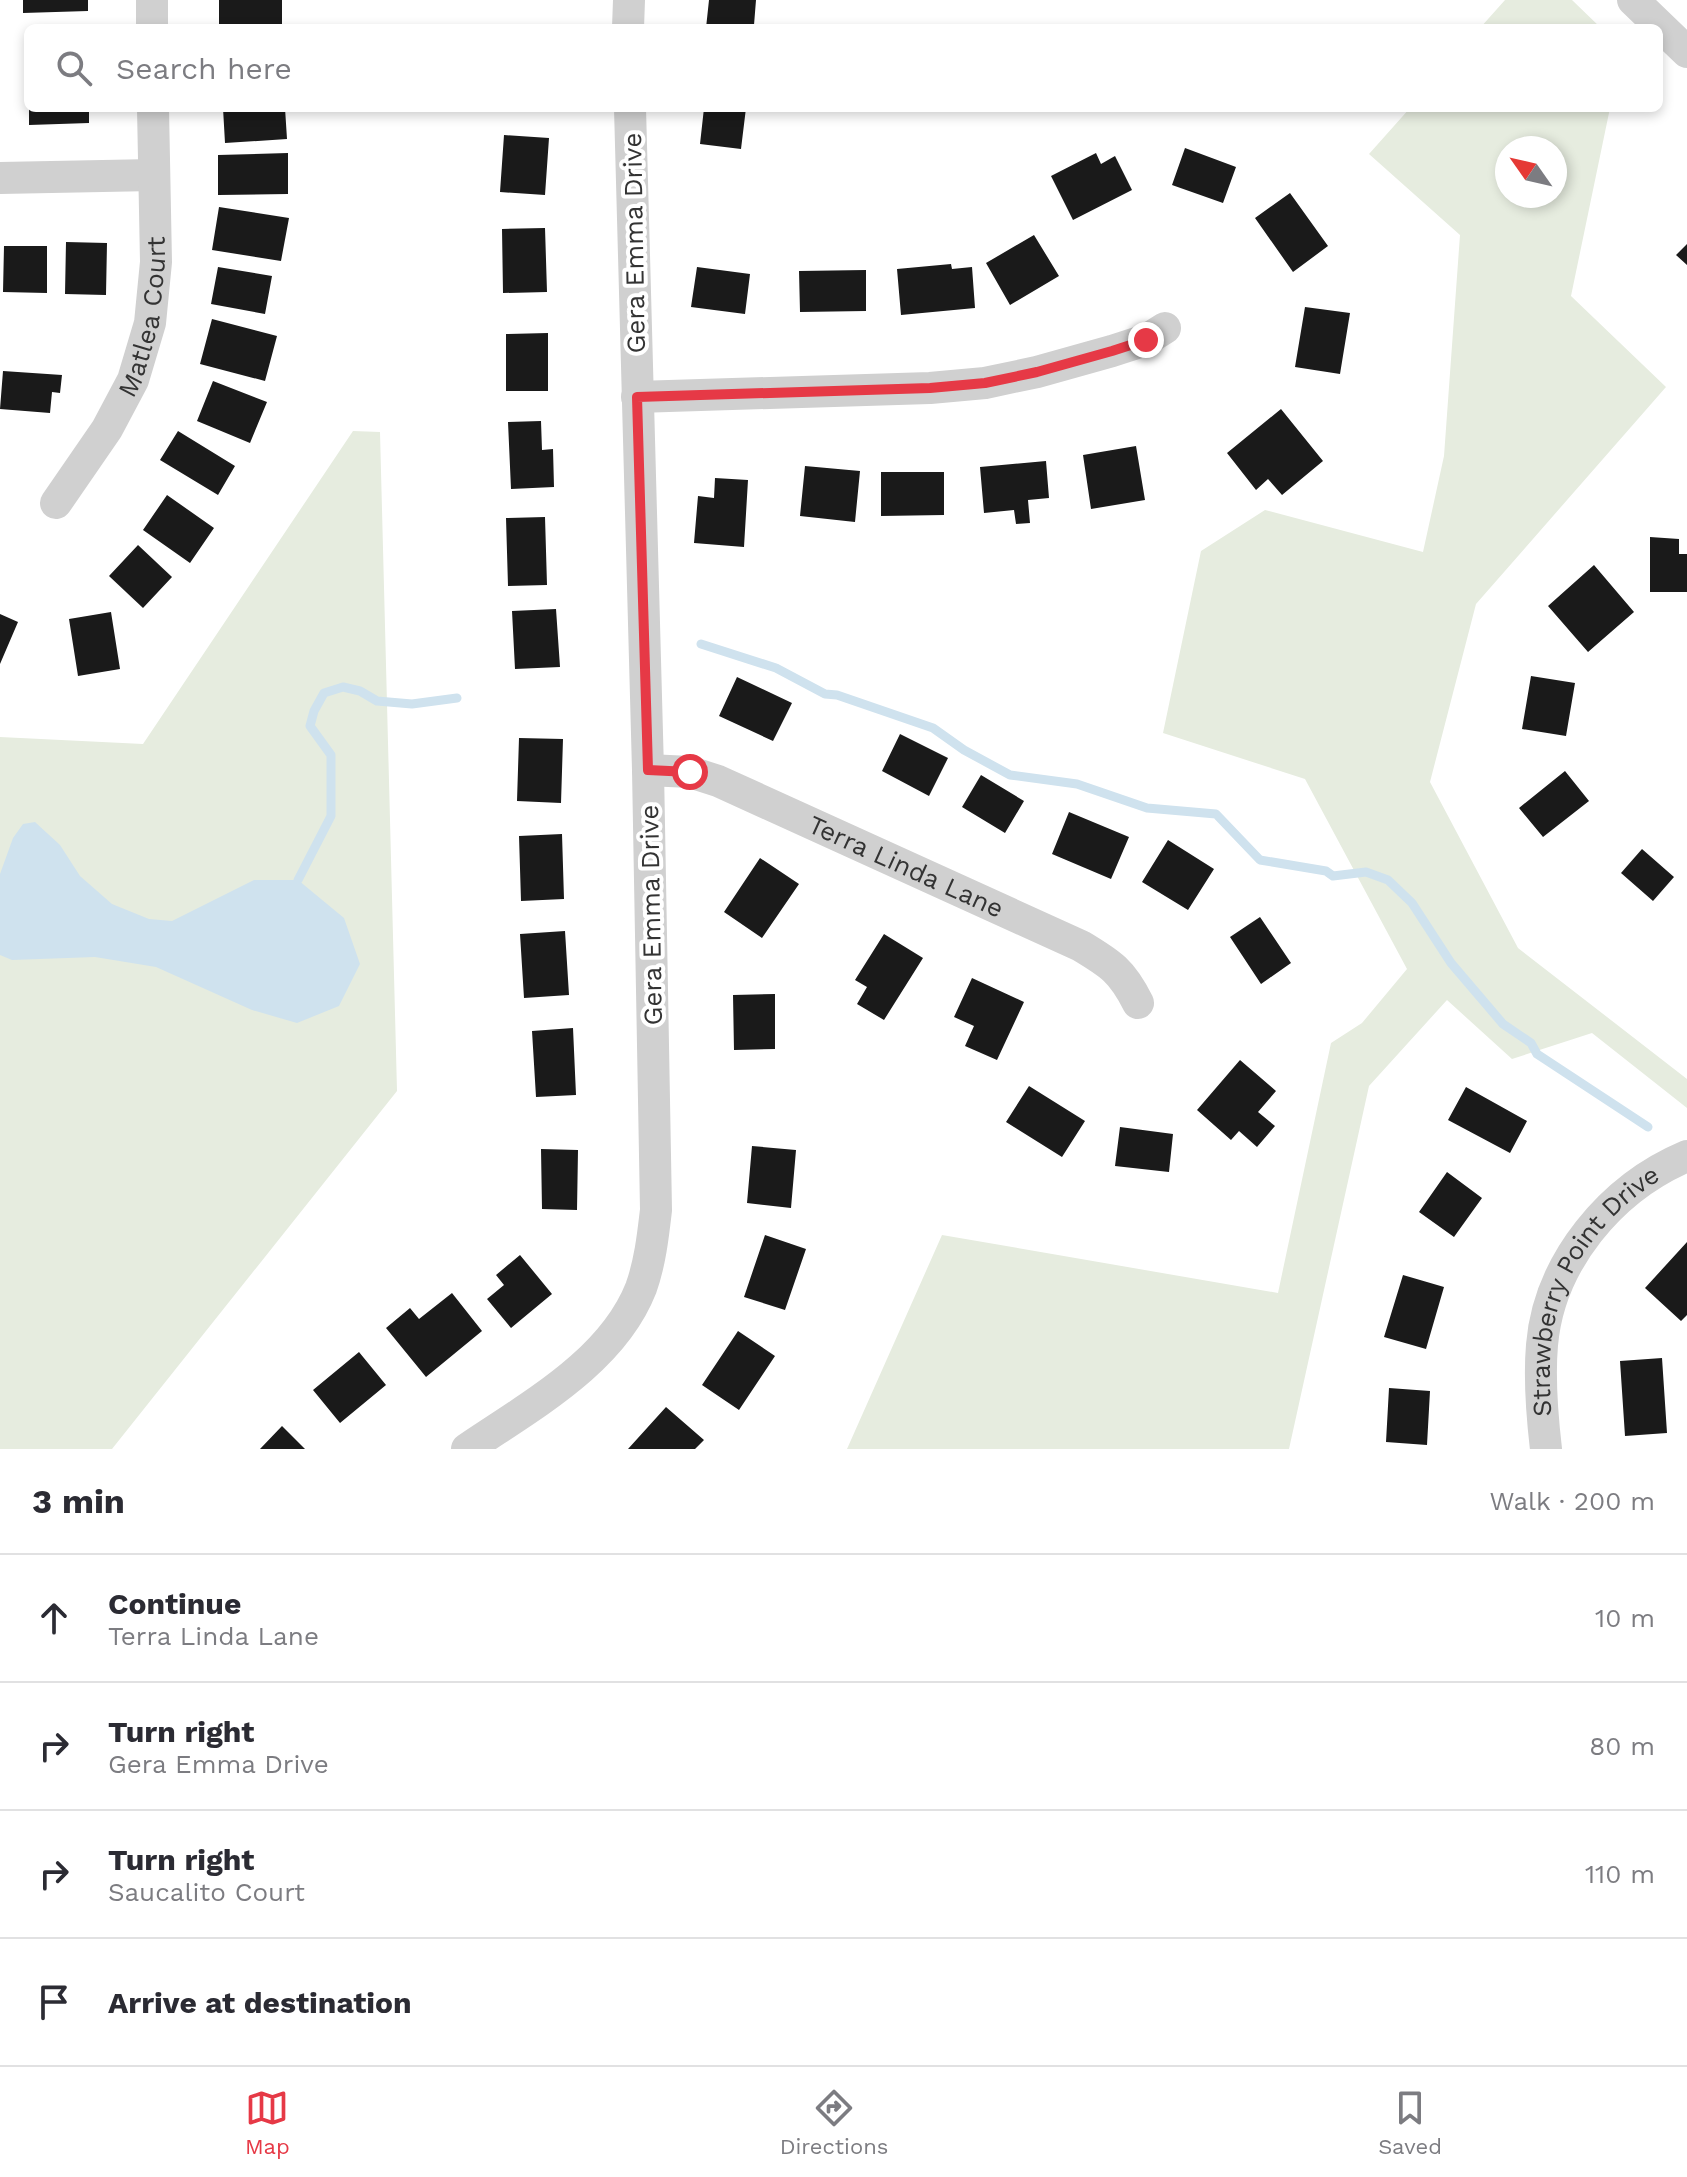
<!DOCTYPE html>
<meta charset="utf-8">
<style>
body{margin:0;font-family:"Work Sans",sans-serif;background:#f7f7f7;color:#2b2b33}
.compass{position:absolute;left:1495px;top:136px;width:72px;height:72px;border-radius:50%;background:#fff;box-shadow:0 4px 12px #0003;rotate:304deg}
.stop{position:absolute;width:24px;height:24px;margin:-18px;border:6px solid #e63946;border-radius:50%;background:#fff}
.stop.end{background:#e63946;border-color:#fff;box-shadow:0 2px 8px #0008}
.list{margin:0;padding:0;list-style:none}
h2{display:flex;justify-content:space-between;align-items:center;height:104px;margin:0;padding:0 32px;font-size:34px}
h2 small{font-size:26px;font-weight:400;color:#7c7c81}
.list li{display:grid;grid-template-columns:52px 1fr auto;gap:24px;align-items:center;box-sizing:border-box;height:128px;padding:0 32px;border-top:2px solid #e1e1e2}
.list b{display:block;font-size:30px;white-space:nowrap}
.list p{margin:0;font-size:26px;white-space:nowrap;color:#7c7c81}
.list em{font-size:26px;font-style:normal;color:#7c7c81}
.icon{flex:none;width:44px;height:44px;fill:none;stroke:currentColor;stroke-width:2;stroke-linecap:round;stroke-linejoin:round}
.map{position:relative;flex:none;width:1687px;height:1449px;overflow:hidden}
.search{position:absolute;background:#fff;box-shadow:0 4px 12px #0003;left:24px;right:24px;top:24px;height:88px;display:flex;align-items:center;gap:20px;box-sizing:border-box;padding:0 28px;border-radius:12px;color:#7c7c81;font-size:30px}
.sheet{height:616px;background:#fff}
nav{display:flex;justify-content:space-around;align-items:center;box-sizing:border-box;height:112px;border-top:2px solid #e1e1e2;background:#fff;font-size:22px;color:#7c7c81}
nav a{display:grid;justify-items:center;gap:4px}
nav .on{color:#e63946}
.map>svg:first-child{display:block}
.green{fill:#e6ecdf;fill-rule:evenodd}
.water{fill:#cfe2ee}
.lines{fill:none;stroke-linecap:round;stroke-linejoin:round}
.stream{stroke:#cfe2ee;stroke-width:9}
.building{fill:#1a1a1a}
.minor{stroke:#d0d0d0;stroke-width:32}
.route{stroke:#e63946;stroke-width:10}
.labels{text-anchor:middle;stroke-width:8;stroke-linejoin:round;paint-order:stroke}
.street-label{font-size:26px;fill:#333;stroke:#fff}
</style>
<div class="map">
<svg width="1687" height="1449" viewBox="0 0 1687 1449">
<rect width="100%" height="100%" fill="#fff"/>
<!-- green -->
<path class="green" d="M1505,0H1572L1601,28H1480Z
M1410,108H1610L1571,296L1666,387L1476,604L1430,782L1518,948L1687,1079V1108L1592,1033L1512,1059L1447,1000L1369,1086L1289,1449H847L942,1235L1278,1293L1331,1043L1362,1023L1407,969L1305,779L1163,733L1201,551L1265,510L1423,552L1444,456L1460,235L1369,154ZM1555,148V196H1507V148Z
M353,431L380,432L397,1091L112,1449H0V737L143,744Z"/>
<!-- water -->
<path class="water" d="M35,822L60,845L80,876L112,904L149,919L172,921L254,880H298L344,918L360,964L339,1006L297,1023L252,1010L156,967L95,957L12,960L0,955V874L13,838L23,824Z"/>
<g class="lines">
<!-- stream -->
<path class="stream" d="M701,644L776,668L825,694L837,695L933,728L964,750L1010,775L1077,784L1147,808L1216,814L1260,860L1326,871L1333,876L1366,872L1388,880L1412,903L1451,963L1503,1024L1531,1043L1537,1054L1648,1127
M298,880L331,816V755L310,726L314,711L324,693L343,687L360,691L377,701L412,704L457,698"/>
</g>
<!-- building -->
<path class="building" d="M23,0H88V11L23,13Z
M219,0H282V28H219Z
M709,0H756L754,25L760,26V28H706Z
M29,108H89V123L29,125Z
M223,108H285L287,139L225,143Z
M704,108H746L741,149L700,144Z
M504,135L549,138L545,195L500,192Z
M1185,148L1236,167L1223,203L1172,185Z
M288,153V194L218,195V155Z
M1096,153L1101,164L1115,156L1132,190L1073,220L1051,176Z
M1290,193L1328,246L1293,272L1255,218Z
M219,207L289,218L281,261L212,250Z
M545,228L547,292L503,293L502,229Z
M1034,235L1059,276L1010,305L986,263Z
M66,242L107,243L106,295L65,294Z
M1687,244V265L1676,255Z
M4,246H47V293L3,292Z
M951,264L952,269L972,267L975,308L901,315L897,269Z
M218,267L272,276L265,314L211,304Z
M697,267L750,274L745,314L691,307Z
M866,270V311L800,312L799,271Z
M1305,307L1350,313L1340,374L1295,367Z
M212,319L277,336L265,381L200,364Z
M548,333V391H506V334Z
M3,371L62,375L60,393L52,392L50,413L0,409Z
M213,381L267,402L250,443L197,421Z
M1281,409L1323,461L1282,495L1268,479L1256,490L1227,453Z
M541,421L542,450L553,449L554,487L511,489L508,422Z
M178,431L235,466L218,495L160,460Z
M1136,446L1145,500L1091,509L1083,455Z
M1046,461L1049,498L1028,500L1030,523L1016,524L1014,510L984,513L980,467Z
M805,466L860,471L855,522L800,516Z
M881,472H944V515L881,516Z
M715,478L748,480L744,547L694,543L698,496L714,498Z
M167,495L214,528L190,563L143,530Z
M545,517L547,585L508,586L506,518Z
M1650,537L1679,539V554H1687V592H1650Z
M138,545L172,577L143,608L109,576Z
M1594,565L1634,612L1588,652L1548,606Z
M556,609L560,667L515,669L512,611Z
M111,612L120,669L78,676L69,619Z
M0,614L18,622L0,664Z
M1531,676L1575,683L1566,736L1522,729Z
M737,677L792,703L773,741L719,716Z
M900,734L948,758L929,796L882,771Z
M519,738L563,739L561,803L517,801Z
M1565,771L1589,801L1543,837L1519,808Z
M981,775L1024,801L1005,833L962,807Z
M1069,812L1129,837L1111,879L1052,854Z
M562,834L564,899L521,901L519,836Z
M1168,840L1214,869L1188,910L1142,882Z
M1642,849L1674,877L1653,901L1621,873Z
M760,858L799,884L762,938L724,912Z
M1260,917L1291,963L1261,984L1230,937Z
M565,931L569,995L524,998L520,934Z
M884,934L923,958L884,1020L857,1004L867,987L855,980Z
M972,978L1024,1002L997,1060L965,1046L974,1026L954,1017Z
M775,994V1049L734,1050L733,995Z
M573,1028L576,1095L536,1097L532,1031Z
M1240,1060L1276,1091L1258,1112L1275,1126L1257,1147L1239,1131L1231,1140L1197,1110Z
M1029,1086L1085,1121L1062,1157L1006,1122Z
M1466,1087L1527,1121L1510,1153L1448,1120Z
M1120,1127L1173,1134L1169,1172L1115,1166Z
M752,1146L796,1150L791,1208L747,1203Z
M541,1149L578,1150L577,1210L542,1209Z
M1447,1172L1482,1198L1454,1237L1419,1212Z
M765,1235L806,1249L785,1310L744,1297Z
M1687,1242V1315L1681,1321L1645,1288Z
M520,1255L552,1294L511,1328L487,1299L504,1285L496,1275Z
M1403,1275L1444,1287L1426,1349L1384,1337Z
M452,1293L482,1331L426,1377L386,1328L410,1308L419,1319Z
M738,1331L775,1356L739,1410L702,1385Z
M359,1352L386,1385L340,1423L313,1390Z
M1662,1358L1667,1433L1625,1436L1620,1361Z
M1389,1388L1430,1391L1427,1445L1386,1442Z
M666,1407L704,1440L695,1449H628Z
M282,1426L305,1449H260Z"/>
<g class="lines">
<!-- minor -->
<g class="minor">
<path d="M152,0V28"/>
<path d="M1633,0L1687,52"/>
<path d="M628,28L629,0"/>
<path d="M0,178L154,175"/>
<path d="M637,397L930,388L985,383L1037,372L1112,351L1146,340L1165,328"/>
<path id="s1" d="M56,503L107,429L133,380L150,323L156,262L153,108"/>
<path id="s2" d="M648,770L690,772L718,781L1081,946C1111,964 1122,971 1138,1003"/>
<path d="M467,1449C530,1406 612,1362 641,1288C650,1263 653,1236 656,1210L648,770L630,108"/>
<path id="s3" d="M1546,1449C1542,1415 1539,1380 1542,1345C1549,1262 1611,1188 1687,1156"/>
</g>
</g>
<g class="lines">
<!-- route -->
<path class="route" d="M690,772L648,770L637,397L930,388L985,383L1037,372L1112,351L1146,340"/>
</g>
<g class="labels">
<!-- street labels -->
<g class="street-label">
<text transform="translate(634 243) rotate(-91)" y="9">Gera Emma Drive</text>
<text dy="9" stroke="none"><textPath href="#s1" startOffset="210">Matlea Court</textPath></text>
<text dy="9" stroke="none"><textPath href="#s2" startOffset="278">Terra Linda Lane</textPath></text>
<text transform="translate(651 915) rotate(-91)" y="9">Gera Emma Drive</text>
<text dy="9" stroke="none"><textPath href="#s3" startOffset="176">Strawberry Point Drive</textPath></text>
</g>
</g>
</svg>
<svg class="compass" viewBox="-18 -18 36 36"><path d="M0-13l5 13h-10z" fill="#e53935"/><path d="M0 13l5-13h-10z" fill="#7c7c81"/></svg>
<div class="stop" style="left:690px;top:772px"></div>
<div class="stop end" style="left:1146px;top:340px"></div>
<div class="search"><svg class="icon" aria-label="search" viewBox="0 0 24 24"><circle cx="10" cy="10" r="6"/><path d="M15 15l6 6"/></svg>Search here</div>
</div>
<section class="sheet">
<h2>3 min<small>Walk · 200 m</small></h2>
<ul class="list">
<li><svg class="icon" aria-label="ahead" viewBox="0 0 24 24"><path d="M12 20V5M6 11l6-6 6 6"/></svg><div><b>Continue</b><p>Terra Linda Lane</p></div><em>10 m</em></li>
<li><svg class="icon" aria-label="right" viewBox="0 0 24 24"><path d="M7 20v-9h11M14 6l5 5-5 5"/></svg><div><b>Turn right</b><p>Gera Emma Drive</p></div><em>80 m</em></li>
<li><svg class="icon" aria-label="right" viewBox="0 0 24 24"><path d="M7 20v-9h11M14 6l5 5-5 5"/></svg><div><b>Turn right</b><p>Saucalito Court</p></div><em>110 m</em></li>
<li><svg class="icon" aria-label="arrive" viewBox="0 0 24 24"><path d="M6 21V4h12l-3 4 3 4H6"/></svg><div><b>Arrive at destination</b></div></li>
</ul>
</section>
<nav>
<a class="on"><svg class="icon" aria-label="map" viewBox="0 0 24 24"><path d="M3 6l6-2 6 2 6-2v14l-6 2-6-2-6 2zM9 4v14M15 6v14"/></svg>Map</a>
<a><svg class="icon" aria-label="directions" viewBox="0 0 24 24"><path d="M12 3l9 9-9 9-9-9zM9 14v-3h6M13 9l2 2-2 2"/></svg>Directions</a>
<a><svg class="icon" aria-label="saved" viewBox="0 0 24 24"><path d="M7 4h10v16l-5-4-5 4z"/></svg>Saved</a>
</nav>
